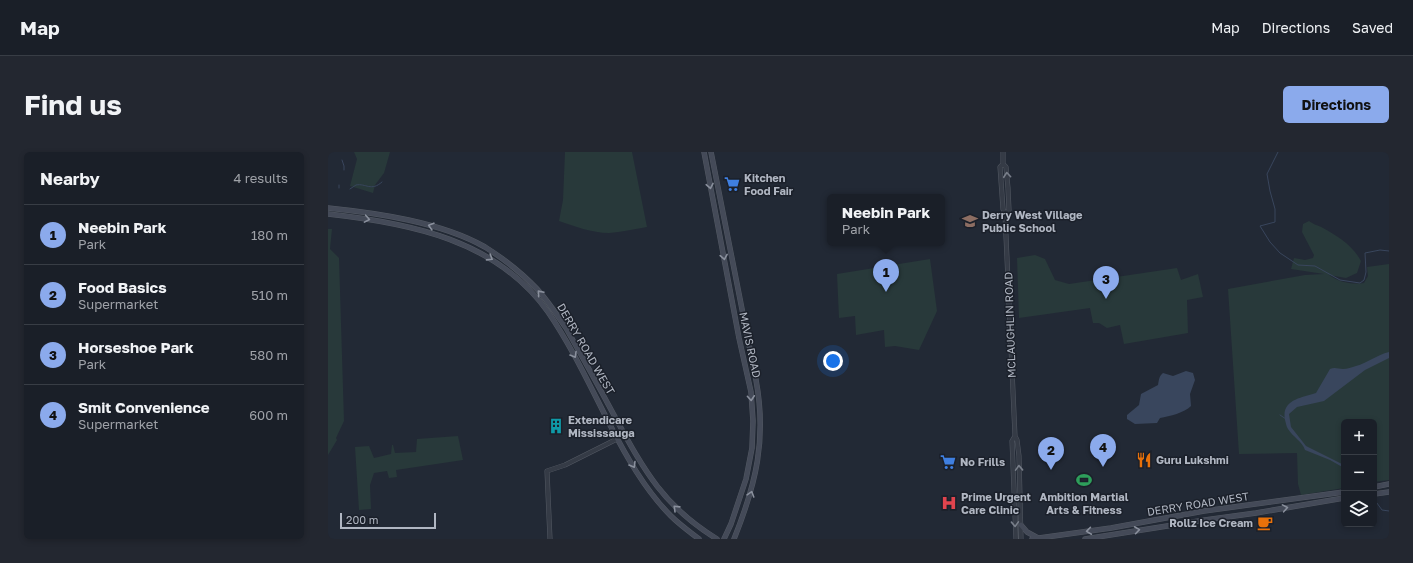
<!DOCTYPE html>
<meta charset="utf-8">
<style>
body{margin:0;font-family:"Golos Text",sans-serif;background:#232730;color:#f1f3f6}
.controls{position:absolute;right:12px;bottom:12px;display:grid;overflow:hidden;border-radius:6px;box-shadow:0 2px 6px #0003}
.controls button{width:36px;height:36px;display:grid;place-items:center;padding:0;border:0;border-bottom:1px solid #383d45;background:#1a1f28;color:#f1f3f6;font:20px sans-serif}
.scale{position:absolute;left:12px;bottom:10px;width:96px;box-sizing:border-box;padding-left:4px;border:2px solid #b0b6c2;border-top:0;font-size:11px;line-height:14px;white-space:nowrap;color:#b0b6c2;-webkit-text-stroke:3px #1b202a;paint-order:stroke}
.you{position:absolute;left:505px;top:209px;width:14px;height:14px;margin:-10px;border:3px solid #fff;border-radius:50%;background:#1a73e8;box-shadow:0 0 0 6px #1a73e833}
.badge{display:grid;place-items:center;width:26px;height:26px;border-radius:50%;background:#8baaec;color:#111;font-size:13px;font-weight:700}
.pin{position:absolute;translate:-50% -33px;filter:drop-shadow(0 1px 2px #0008)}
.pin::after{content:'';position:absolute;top:21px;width:14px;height:12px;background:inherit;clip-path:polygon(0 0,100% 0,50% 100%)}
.popup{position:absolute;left:499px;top:42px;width:118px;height:52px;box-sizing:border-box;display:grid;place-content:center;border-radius:6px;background:#1a1f28;filter:drop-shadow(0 1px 3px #0005);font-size:13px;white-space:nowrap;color:#9fa2a8}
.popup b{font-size:15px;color:#f1f3f6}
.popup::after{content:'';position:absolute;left:50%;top:100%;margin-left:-8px;border:8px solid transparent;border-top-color:#1a1f28}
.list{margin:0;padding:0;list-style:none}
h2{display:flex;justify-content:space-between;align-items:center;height:52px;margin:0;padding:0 16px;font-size:17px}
h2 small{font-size:13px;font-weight:400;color:#9fa2a8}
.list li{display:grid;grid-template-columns:26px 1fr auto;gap:12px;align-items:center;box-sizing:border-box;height:60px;padding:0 16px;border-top:1px solid #383d45}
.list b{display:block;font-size:15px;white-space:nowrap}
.list p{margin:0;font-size:13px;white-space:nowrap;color:#9fa2a8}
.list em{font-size:13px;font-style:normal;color:#9fa2a8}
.icon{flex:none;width:22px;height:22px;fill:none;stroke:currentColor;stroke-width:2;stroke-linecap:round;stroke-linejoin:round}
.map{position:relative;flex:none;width:1061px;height:387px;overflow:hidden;border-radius:6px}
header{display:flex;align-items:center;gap:24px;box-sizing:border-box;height:56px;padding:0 20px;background:#1a1f28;border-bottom:1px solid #383d45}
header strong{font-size:19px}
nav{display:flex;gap:22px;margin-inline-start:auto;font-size:14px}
.intro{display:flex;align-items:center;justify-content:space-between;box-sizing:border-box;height:96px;padding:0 24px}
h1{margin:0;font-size:28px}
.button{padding:10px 18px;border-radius:6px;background:#8baaec;color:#111;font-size:14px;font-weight:700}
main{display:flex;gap:24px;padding:0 24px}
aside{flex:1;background:#1a1f28;border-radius:6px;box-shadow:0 2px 6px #0003}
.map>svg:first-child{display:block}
.green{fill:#28393a}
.water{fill:#39465d}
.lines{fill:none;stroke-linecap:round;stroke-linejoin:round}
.stream{stroke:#39465d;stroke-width:1}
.tertiary-casing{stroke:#535963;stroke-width:5}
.secondary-casing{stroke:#535963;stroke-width:5.5}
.tertiary{stroke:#353b46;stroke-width:4}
.secondary{stroke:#444a58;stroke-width:4.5}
.oneway{stroke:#797f8a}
.oneway2{stroke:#8a909d}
.labels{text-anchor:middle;stroke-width:3;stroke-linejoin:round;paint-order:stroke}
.poi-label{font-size:11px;font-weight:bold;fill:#b0b6c2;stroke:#1b202a;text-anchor:start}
.street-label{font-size:11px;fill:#b0b6c2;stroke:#1b202a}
</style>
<header>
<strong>Map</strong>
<nav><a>Map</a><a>Directions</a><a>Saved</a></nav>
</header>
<div class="intro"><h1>Find us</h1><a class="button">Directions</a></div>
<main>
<aside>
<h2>Nearby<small>4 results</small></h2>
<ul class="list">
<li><span class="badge">1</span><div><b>Neebin Park</b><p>Park</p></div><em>180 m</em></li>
<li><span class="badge">2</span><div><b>Food Basics</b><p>Supermarket</p></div><em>510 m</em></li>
<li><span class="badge">3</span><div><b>Horseshoe Park</b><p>Park</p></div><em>580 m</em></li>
<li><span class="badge">4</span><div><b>Smit Convenience</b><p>Supermarket</p></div><em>600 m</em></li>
</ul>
</aside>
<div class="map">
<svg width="1061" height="387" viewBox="0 0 1061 387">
<rect width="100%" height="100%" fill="#222935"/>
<!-- green -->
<path class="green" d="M26,0H62L56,21L47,33L45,41L22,34L29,7Z
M237,0H304L319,75C306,77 293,80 281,81C264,81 246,74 231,69L235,48Z
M981,69C986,73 990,73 995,76C1010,84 1025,94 1033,109L1029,121L1018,126L1001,123C1011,130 1023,133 1036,131L1040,124L1039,115L1061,112V328L1046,330V270H1016V336L973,343L970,332L969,301L911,302L900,137L977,123L996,122L963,117L966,106L977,108L985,106L986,103L974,80L975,72Z
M0,77H4L2,97L11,106L16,269L8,286L9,288L0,303Z
M707,103L717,107L727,128L741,132L849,116L853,128L870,122L875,145L859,148L860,181L796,192L792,173L779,176L771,171H765L762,156L691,166L689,106Z
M602,107L609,159L591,198L567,194L557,195L556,178L528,183L527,164L511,166L509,122Z
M130,284L135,308L68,318L69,325L61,326L59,319L46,321L42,333L43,357L31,358L27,295L41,294L46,306L63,302L64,293H65L67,301L88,300L89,287Z"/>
<!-- water -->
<path class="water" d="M1061,200V206L1037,218L996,249L969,255L961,262L963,275L978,294L1016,313V316L1002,308L977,298C974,289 965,285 960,277C958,274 958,271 957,268C953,247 974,246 988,241L1002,217C1007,215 1010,217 1015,217C1019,217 1024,215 1028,214C1039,211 1049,203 1061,200Z
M858,219L865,221L867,228L862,242L863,254C856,261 842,264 832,266L829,271L807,272L799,267V263L811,253L813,242L830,233C831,228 831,224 835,221L845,224Z"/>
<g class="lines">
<!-- stream -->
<path class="stream" d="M950,0L939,22L942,39L947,57V70L932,74L942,90L952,101L970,113L987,114L1012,128L1032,131L1036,128L1038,120L1037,101L1052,98L1061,99
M14,8L16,14V18
M11,36V33
M22,37C24,36 26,34 28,33C38,31 43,40 54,30
M952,263L958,267
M1046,347L1054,358L1061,359"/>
<defs>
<path id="tertiary" d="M675,0V12L672,15L675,57L677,62L687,284L689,288L691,304L693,387
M675,12L678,15L680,36L681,58L677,62
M687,284L684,289L688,387
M222,387L219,319L237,313L289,287"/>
<path id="secondary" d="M376,0L411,186L423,240L425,269L424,296L418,327L403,372L396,387
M383,0L428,228C439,287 428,332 406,387
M0,56C49,61 113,70 157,95C176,107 194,121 209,137C220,149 229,163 238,176C255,206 271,235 287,265C316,318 335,354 389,387
M0,62C82,71 169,88 220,160C244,195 262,234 281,271C298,304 317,338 343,364C352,373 362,380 371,387
M1046,335L1061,332
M1046,342L1061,340
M693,373L699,380L710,386
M704,387L783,376L876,359L1016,340
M757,387L877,368L928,361L1016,346"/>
</defs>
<!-- tertiary casing -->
<use href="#tertiary" class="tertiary-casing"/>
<!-- secondary casing -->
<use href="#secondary" class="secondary-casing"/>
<!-- tertiary -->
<use href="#tertiary" class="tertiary"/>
<!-- secondary -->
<use href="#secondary" class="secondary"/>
</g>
<!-- one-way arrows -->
<defs><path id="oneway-chevron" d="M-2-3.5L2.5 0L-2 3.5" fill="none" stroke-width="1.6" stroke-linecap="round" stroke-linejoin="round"/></defs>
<g class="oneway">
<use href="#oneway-chevron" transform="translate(679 23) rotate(-95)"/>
<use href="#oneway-chevron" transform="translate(691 316) rotate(-92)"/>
<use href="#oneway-chevron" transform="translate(687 372) rotate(88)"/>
</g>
<g class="oneway2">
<use href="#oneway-chevron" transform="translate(382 34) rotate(79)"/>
<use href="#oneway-chevron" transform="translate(39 67) rotate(10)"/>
<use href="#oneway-chevron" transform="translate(103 74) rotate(-164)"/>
<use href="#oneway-chevron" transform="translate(396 105) rotate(80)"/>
<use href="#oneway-chevron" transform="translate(162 106) rotate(32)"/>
<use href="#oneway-chevron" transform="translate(212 141) rotate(-131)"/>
<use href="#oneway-chevron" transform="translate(246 203) rotate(60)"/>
<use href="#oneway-chevron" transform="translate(423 246) rotate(86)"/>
<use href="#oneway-chevron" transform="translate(305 313) rotate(59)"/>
<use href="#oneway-chevron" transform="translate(423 342) rotate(-73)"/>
<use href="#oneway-chevron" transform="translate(348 356) rotate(-136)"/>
<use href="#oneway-chevron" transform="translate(957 356) rotate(-10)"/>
<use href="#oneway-chevron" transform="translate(809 378) rotate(-8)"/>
<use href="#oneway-chevron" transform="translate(761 379) rotate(172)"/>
</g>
<!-- icons -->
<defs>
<symbol id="supermarket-bare" viewBox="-9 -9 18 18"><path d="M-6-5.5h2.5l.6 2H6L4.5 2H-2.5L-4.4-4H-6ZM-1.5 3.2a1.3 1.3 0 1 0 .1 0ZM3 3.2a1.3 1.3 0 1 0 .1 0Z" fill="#3f7fe0" stroke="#1b202a" stroke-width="2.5" paint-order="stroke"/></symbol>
<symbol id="school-bare" viewBox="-9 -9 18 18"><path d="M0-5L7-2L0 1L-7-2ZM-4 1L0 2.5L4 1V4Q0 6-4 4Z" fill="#8d6e63" stroke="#1b202a" stroke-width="2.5" paint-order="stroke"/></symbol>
<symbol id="building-bare" viewBox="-9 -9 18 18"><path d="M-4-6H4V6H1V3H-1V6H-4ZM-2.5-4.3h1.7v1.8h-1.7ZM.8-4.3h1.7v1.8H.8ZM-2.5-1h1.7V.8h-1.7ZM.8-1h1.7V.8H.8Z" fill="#0f9aa8" stroke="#1b202a" stroke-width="2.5" paint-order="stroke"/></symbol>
<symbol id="restaurant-bare" viewBox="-9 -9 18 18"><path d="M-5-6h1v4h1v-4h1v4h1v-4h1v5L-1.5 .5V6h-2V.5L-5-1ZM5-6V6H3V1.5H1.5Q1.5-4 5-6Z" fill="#e8710a" stroke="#1b202a" stroke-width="2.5" paint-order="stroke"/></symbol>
<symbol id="stadium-bare" viewBox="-9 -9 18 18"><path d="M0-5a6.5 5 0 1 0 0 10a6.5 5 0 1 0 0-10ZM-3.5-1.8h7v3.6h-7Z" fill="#2e9e5b" stroke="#1b202a" stroke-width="2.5" paint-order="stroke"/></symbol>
<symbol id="hospital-bare" viewBox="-9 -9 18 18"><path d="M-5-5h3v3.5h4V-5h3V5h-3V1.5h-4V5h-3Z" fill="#e0444e" stroke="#1b202a" stroke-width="2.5" paint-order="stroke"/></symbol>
<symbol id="cafe-bare" viewBox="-9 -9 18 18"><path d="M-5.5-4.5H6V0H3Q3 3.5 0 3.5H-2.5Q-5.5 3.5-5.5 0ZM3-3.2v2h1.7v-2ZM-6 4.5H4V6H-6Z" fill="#e8710a" stroke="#1b202a" stroke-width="2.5" paint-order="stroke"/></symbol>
</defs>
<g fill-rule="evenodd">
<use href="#supermarket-bare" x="393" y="21" width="22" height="22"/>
<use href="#school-bare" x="631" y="58" width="22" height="22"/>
<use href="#building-bare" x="217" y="263" width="22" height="22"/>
<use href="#restaurant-bare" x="805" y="297" width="22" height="22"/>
<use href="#supermarket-bare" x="609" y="299" width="22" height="22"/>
<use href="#stadium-bare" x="745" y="317" width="22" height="22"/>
<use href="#hospital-bare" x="610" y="340" width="22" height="22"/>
<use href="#cafe-bare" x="926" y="360" width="22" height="22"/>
</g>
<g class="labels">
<!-- poi labels -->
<g class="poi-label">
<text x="416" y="30">Kitchen<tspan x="416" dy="13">Food Fair</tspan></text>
<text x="654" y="67">Derry West Village<tspan x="654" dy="13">Public School</tspan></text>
<text x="240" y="272">Extendicare<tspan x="240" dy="13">Mississauga</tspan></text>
<text x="828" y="312">Guru Lukshmi</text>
<text x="632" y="314">No Frills</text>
<text x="633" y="349">Prime Urgent<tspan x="633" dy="13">Care Clinic</tspan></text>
<text x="756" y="349" text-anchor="middle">Ambition Martial<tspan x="756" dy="13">Arts &amp; Fitness</tspan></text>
<text x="925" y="375" text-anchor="end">Rollz Ice Cream</text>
</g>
<!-- street labels -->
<g class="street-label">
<text transform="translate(682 173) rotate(-92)" y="4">MCLAUGHLIN ROAD</text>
<text transform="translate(422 193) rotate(78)" y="4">MAVIS ROAD</text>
<text transform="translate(258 197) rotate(60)" y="4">DERRY ROAD WEST</text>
<text transform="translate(870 352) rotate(-9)" y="4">DERRY ROAD WEST</text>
</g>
</g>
</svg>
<div class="controls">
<button>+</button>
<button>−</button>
<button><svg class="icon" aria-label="layers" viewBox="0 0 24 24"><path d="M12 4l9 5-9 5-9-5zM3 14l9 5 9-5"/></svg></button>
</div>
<div class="scale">200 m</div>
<div class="you"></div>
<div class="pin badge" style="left:558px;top:140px">1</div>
<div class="popup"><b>Neebin Park</b>Park</div>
<div class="pin badge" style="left:723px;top:318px">2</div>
<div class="pin badge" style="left:778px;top:147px">3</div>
<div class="pin badge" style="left:775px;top:315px">4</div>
</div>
</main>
